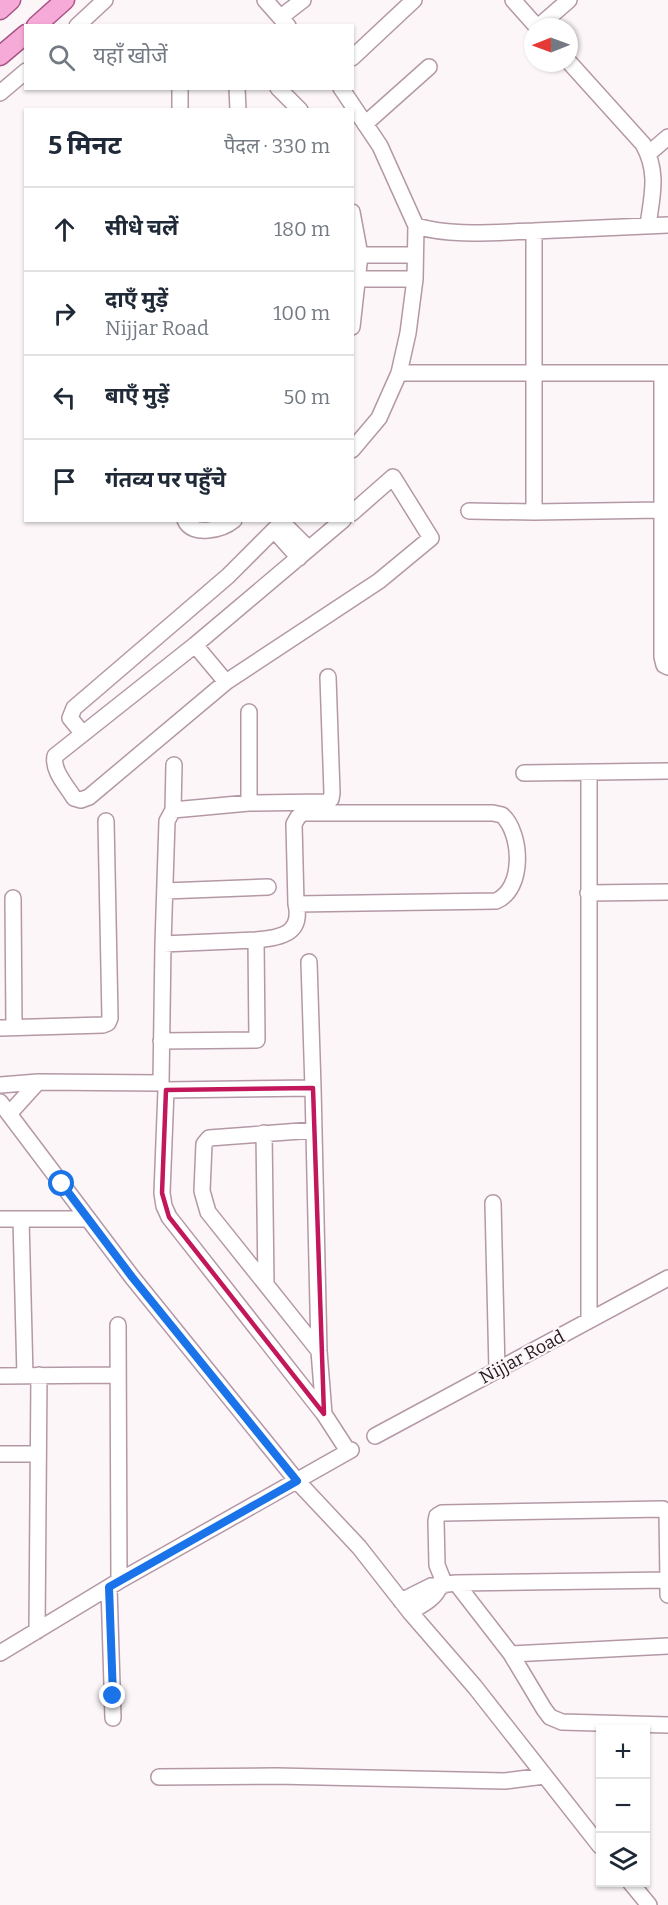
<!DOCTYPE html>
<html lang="hi">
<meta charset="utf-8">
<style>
body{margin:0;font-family:Bitter,"Noto Sans Devanagari",serif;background:#f6f6f7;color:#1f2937}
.controls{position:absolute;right:18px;bottom:18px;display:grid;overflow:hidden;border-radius:0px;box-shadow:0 2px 4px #0004}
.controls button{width:54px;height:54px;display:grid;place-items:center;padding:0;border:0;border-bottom:2px solid #e0e1e3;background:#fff;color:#1f2937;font:30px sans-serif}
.compass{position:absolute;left:524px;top:18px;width:54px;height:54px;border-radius:50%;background:#fff;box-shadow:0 2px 4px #0004;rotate:269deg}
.stop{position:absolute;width:18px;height:18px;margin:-14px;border:4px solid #1a73e8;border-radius:50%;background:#fff}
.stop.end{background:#1a73e8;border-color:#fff;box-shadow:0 2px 6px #0008}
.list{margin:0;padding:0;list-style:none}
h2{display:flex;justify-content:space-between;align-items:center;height:78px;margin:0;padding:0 24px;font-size:26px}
h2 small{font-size:20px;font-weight:400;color:#747a83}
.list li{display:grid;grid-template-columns:39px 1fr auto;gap:18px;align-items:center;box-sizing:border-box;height:84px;padding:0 24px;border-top:2px solid #e0e1e3}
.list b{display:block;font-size:22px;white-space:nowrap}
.list p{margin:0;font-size:20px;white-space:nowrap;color:#747a83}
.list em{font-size:20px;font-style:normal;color:#747a83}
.icon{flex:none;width:33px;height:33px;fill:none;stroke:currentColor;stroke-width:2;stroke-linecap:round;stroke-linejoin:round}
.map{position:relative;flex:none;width:668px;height:1905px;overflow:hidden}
.search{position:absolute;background:#fff;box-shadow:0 2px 4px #0004;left:24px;top:24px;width:330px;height:66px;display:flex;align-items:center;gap:15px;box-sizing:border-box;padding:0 21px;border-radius:0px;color:#747a83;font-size:22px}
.panel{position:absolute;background:#fff;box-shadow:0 2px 4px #0004;left:24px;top:108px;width:330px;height:414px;border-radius:0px}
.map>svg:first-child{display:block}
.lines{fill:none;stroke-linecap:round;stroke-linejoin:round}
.minor-casing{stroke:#b498a6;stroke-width:18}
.major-casing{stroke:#a95386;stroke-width:21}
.minor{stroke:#fff;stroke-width:15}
.major{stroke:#f6aad7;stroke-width:18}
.route{stroke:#1a73e8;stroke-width:8}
.marked{fill:none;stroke:#c2185b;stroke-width:4.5;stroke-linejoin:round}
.labels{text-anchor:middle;stroke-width:4.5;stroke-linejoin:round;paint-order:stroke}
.street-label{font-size:18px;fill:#24191f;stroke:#fcf6f9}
</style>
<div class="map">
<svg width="668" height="1905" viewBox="0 0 668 1905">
<rect width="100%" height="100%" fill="#fcf6f9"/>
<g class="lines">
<defs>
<path id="minor" d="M265,0L288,26
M513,0L537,27
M281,17L303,0
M77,26L105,0
M538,27L569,0
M352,58L414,0
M569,62L643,144C659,172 652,196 648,225
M237,88L238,110
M278,88L300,110
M341,88L380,146L416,226C454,237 495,232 534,231V512L661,510
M0,93L26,71
M180,110V88
M365,124L429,67
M648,154L668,137
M352,212L360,255L352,327
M534,231L668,225
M360,255H415
M358,279H415
M399,373H668
M662,373V657L664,665L668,667
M352,450L379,418L399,373L408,333L415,279L416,226
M469,511L534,512
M185,520C192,537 222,530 234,520
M343,520L195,645L55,756C52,771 67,786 74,798L81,800L89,797L226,682L379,581L431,538L393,477L352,513
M282,522L309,549
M274,530L299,558
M195,645L226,682
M83,734L70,718L74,708L228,576L284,520
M524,773L668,771
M249,803V712
M173,810L174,765
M165,891L268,887
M588,893L668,892
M13,898L14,1027
M256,940C280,938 303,934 296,904L294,824L298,817L303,813H493L502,815C522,833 525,889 496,901L296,904
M163,944L167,821L173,810L249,803L326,802L331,799L332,793L328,677
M309,962L313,1088
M0,1028L103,1025L108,1023L110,1018L106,821
M0,1085L38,1082L161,1083L163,944L256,940L257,1040L161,1041
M0,1102L132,1277L297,1481L359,1547L410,1612L475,1687L600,1846
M9,1114L38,1082
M314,1130L209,1138L204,1144L202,1191L208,1212L319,1351
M264,1133L266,1284
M493,1203L497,1370
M0,1219H88
M21,1219L25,1376
M589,1320V772
M118,1325L119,1581
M0,1376L118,1375
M324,1414L319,1351L313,1088L166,1090L162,1193L164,1206L169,1217L324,1414L348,1451
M375,1436L668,1278
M0,1454H38
M456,1583L511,1654L668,1646
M445,1585L437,1565L436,1521L437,1516L442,1513L663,1509L667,1514L668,1580
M109,1587L113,1718
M401,1601L431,1586L456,1583L668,1580V1595
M410,1612C422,1605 435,1599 440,1586
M37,1631L39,1375
M0,1653L119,1581L351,1450
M511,1654L544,1709L550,1717L562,1722L668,1725
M159,1777L276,1776L505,1781L544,1776
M630,1882L649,1905"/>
<path id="major" d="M0,10L11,0
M36,26L65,0
M0,56L26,34"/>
</defs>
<!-- minor casing -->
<use href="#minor" class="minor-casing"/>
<!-- major casing -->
<use href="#major" class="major-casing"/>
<!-- minor -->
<use href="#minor" class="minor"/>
<!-- major -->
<use href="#major" class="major"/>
</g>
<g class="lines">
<!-- route -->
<path class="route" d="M62,1184L132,1277L297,1481L109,1587L113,1696"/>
</g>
<!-- marked area -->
<path class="marked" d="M313,1088L324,1414L169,1217L162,1193L166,1090Z"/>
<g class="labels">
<!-- street labels -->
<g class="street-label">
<text transform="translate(522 1357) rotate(-28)" y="6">Nijjar Road</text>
</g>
</g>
</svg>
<div class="controls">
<button>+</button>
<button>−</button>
<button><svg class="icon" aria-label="layers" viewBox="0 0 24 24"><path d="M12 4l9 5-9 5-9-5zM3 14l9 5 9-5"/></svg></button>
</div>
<svg class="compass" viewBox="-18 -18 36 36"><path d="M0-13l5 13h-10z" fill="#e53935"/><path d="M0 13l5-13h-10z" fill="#747a83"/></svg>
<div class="stop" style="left:62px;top:1184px"></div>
<div class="stop end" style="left:113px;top:1696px"></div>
<div class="search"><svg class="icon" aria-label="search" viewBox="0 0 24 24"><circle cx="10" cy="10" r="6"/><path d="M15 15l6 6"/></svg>यहाँ खोजें</div>
<section class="panel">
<h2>5 मिनट<small>पैदल · 330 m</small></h2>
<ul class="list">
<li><svg class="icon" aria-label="ahead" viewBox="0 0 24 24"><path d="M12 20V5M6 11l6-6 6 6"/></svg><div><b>सीधे चलें</b></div><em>180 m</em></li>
<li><svg class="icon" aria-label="right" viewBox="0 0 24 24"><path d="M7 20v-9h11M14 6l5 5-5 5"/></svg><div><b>दाएँ मुड़ें</b><p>Nijjar Road</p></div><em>100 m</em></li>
<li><svg class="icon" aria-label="left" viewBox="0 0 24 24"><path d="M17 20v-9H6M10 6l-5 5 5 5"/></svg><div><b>बाएँ मुड़ें</b></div><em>50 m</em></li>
<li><svg class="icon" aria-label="arrive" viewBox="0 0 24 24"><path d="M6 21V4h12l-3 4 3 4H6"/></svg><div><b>गंतव्य पर पहुँचे</b></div></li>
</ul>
</section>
</div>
